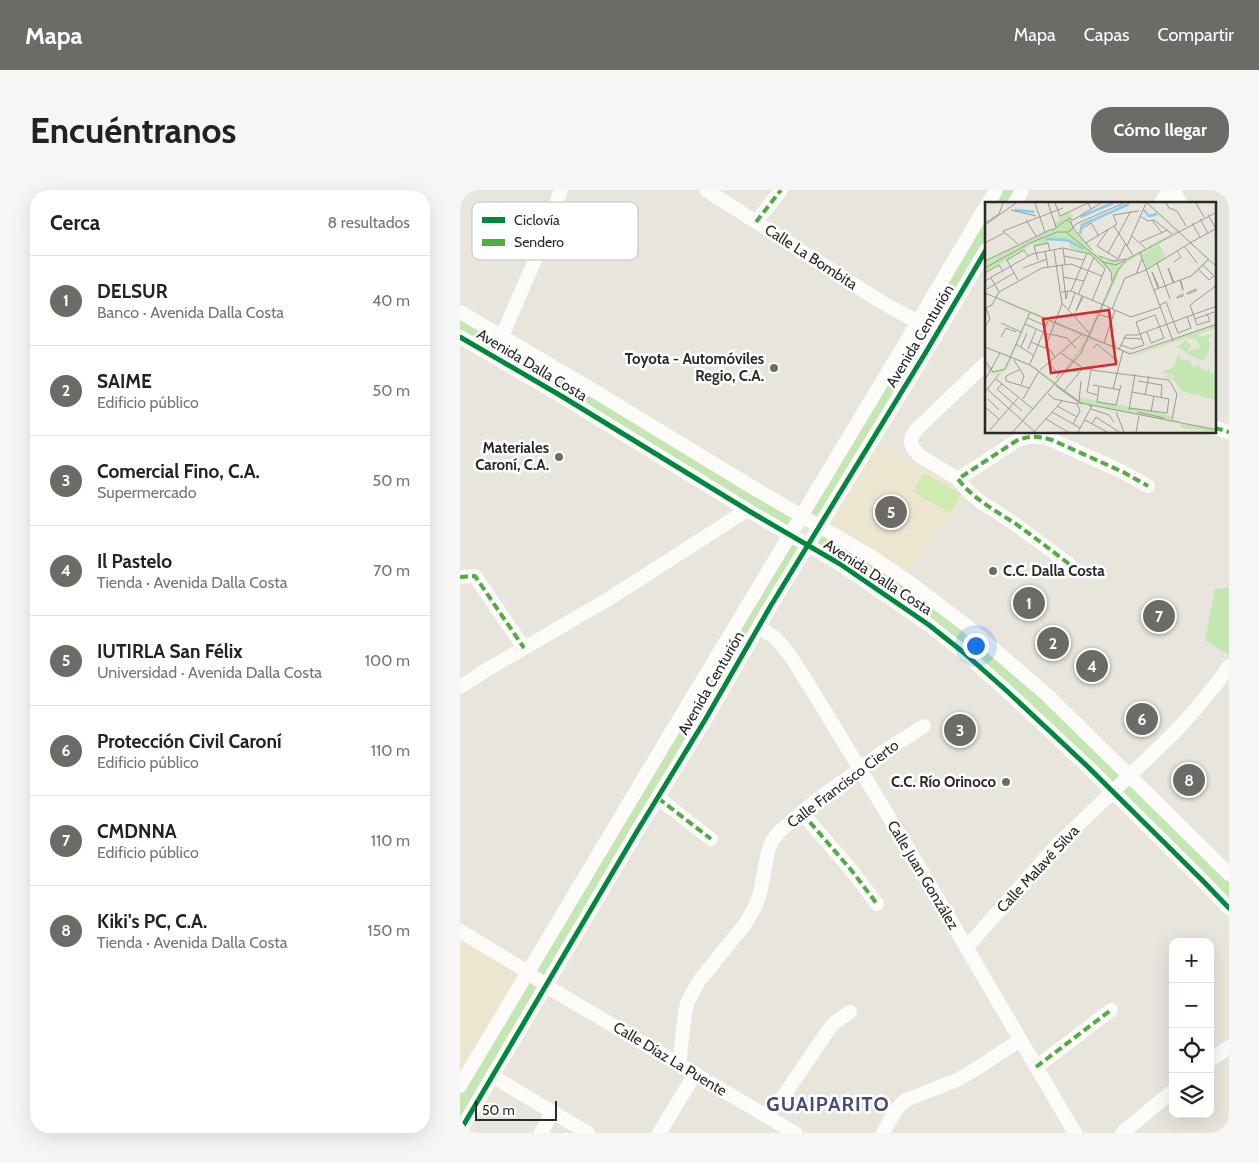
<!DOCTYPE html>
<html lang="es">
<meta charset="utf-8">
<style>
body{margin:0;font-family:Cabin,sans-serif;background:#f6f6f6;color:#222}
.controls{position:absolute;right:15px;bottom:15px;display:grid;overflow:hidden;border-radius:10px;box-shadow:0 5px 20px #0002}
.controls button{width:45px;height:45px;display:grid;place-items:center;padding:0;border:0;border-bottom:1px solid #e0e0e0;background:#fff;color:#222;font:25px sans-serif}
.scale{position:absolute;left:15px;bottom:12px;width:82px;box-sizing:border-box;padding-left:5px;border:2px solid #292929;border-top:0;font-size:14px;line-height:18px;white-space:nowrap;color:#292929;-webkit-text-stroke:4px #fff;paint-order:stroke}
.you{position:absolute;left:515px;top:455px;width:18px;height:18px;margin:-12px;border:4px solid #fff;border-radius:50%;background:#1a73e8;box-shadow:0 0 0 8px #1a73e833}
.badge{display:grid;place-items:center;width:32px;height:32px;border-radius:50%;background:#6c6b68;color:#fff;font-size:16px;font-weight:700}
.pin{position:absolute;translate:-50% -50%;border:2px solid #fff;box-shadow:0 1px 5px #0006}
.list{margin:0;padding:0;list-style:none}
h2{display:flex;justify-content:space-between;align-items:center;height:65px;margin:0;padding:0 20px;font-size:21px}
h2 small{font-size:16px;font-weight:400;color:#767676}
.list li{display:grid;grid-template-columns:32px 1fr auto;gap:15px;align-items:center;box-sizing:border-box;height:90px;padding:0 20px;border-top:1px solid #e0e0e0}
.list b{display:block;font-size:19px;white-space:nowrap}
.list p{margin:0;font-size:16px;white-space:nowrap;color:#767676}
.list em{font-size:16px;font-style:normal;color:#767676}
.icon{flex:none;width:28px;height:28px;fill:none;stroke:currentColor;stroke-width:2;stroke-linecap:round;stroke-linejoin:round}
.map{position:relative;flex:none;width:769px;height:943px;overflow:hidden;border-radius:20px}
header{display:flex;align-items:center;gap:30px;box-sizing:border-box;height:70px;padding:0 25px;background:#6c6b68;color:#fff}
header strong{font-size:24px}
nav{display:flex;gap:28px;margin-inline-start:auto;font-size:18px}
.intro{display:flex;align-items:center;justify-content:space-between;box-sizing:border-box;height:120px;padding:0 30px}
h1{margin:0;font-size:35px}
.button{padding:12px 22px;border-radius:20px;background:#6c6b68;color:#fff;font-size:18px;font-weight:700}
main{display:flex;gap:30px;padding:0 30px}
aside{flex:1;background:#fff;border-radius:20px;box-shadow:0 5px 20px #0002}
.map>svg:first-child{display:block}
.education{fill:#ece6d1}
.green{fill:#c3e6b3;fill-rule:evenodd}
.pitch{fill:#cfebb0}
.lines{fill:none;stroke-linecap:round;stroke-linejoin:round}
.minor{stroke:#fcfbfa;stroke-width:14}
.quiet{stroke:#53ab44;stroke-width:4;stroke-dasharray:8 4;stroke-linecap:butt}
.cycleway-casing{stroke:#fff;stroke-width:8}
.cycleway{stroke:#00873e;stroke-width:5}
.poi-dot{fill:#6c6b68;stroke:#fff;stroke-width:2}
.labels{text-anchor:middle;stroke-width:5;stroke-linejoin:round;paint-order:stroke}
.street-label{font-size:15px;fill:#292929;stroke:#fff}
.poi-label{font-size:15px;font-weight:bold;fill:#292929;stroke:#fff;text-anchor:end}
.district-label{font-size:20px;font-weight:bold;letter-spacing:1px;fill:#464a7c;stroke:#fff}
.inset-river{fill:none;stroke:#8ccaef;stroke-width:2.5}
.inset-road{fill:none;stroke:#9c9a95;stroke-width:1}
.view{fill:#d62828;fill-opacity:0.15;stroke:#d62828;stroke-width:2.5}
.inset-edge{fill:none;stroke:#292929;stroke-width:2.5}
.key{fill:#fff;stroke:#bfbfbf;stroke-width:1}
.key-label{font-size:14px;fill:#292929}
</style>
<header>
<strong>Mapa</strong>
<nav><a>Mapa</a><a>Capas</a><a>Compartir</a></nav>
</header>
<div class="intro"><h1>Encuéntranos</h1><a class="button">Cómo llegar</a></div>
<main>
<aside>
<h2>Cerca<small>8 resultados</small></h2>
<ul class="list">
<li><span class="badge">1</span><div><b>DELSUR</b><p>Banco · Avenida Dalla Costa</p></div><em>40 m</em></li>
<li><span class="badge">2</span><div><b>SAIME</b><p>Edificio público</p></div><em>50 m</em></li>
<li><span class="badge">3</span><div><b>Comercial Fino, C.A.</b><p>Supermercado</p></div><em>50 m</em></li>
<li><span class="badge">4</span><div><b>Il Pastelo</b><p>Tienda · Avenida Dalla Costa</p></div><em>70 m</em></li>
<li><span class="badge">5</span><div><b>IUTIRLA San Félix</b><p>Universidad · Avenida Dalla Costa</p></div><em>100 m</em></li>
<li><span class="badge">6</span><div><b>Protección Civil Caroní</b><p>Edificio público</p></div><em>110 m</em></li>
<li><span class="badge">7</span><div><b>CMDNNA</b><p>Edificio público</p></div><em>110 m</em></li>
<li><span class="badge">8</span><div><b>Kiki's PC, C.A.</b><p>Tienda · Avenida Dalla Costa</p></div><em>150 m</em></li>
</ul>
</aside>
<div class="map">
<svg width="769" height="943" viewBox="0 0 769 943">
<rect width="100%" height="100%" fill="#e8e5dd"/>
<!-- education -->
<path class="education" d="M413,250L491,295L506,305L444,386L361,336Z
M0,741L68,782L0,896Z"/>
<!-- green -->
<path class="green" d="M536,0H562L554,14H528Z
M526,16V60L360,337L485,418L769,684V718L503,462L348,356L0,941V896L330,345L0,147V122L341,326ZM341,326L359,337L348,355L330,345Z
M769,397V465L745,450L755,399Z"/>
<!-- pitch -->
<path class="pitch" d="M464,283L501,304L490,323L453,302Z"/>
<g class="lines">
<!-- minor -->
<path class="minor" d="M246,0L423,113L458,132
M713,0L721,14
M528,14L536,0
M554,14L562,0
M700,14L710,0
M296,32L321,0
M0,122L136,202L287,294L412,367L449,392L507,436L586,504L690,606L769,684
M42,146L78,63L101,0
M0,147L103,207L289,321L380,374L469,435L503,462L548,502L626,575L742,690L769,718
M526,173L457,239L452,246L451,252L452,257L460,266L498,289L509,302L521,312L555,334L609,374
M755,238L769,242
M498,289L556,251C569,245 579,246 592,250L663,282L688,296
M0,387L15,386L64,458
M299,437L314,447L321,454L331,467L360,513L461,680L615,943
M0,497L28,479L147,410L287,320
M198,608L251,649
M342,623L392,681L417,714
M0,741L68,782L86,796L335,943
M506,758L597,655L713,544L734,521L757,493L769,476
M750,870L769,857
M219,875L225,822L228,811L239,791L285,734L295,717L300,704L308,661L312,651L320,641L353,613L420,564L464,536
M576,877L651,820
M32,886L128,943
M0,896L206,551L446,152L526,16
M305,925L321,909L331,895L367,842L374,833L390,822
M0,941L176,643L245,530L310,417L466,162L526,60
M81,943L93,922
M199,943L235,884
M423,943C430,931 435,918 446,910L497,890L516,879L560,850
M662,943L713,901"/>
<!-- quiet -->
<path class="quiet" d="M296,32L321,0
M755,238L769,242
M609,374C591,360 574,347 556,334C536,321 513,309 498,289L556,251C569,245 579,246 592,250L663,282L688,296
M0,387L15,386L64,458
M198,608L251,649
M342,623L392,681L417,714
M576,877L651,820"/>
<defs>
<path id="cycleway" d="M0,147L103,207L289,321L380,374L469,435L503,462L548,502L626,575L742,690L769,718
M0,941L176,643L245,530L310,417L466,162L526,60"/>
</defs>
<!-- cycleway casing -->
<use href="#cycleway" class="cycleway-casing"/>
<!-- cycleway -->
<use href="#cycleway" class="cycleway"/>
</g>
<!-- markers -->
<g class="poi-dot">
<circle cx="314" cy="178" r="5"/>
<circle cx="99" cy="267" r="5"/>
<circle cx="533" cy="381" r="5"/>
<circle cx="546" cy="592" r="5"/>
</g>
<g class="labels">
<!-- street labels -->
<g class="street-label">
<text transform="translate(351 67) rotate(33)" y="5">Calle La Bombita</text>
<text transform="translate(460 146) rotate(-59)" y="5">Avenida Centurión</text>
<text transform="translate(72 175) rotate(31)" y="5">Avenida Dalla Costa</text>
<text transform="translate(418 387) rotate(33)" y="5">Avenida Dalla Costa</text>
<text transform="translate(251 493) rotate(-60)" y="5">Avenida Centurión</text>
<text transform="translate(383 594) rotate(-37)" y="5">Calle Francisco Cierto</text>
<text transform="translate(578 679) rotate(-47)" y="5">Calle Malavé Silva</text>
<text transform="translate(463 685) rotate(59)" y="5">Calle Juan González</text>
<text transform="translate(210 869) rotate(31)" y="5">Calle Díaz La Puente</text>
</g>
<!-- poi labels -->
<g class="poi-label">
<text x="304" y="174">Toyota - Automóviles<tspan x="304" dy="17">Regio, C.A.</tspan></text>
<text x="89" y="263">Materiales<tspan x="89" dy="17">Caroní, C.A.</tspan></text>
<text x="543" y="386" text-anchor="start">C.C. Dalla Costa</text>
<text x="536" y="597">C.C. Río Orinoco</text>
</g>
<!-- district labels -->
<g class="district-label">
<text x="368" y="921">GUAIPARITO</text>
</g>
</g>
<!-- overview -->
<g transform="translate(525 12)">
<rect width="231" height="231" fill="#e8e5dd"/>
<path d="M162,1H164L231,65L223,58L212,71L204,76L222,57L193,30L137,63L105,135L150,152L231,122V126L150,153L104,137L71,183L93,199L94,195L181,212L197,221L231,226V230L196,226V221L96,202L70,184L26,230L69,183L49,166L27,156L21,168L17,171L8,172L1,166L0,158L8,170L20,167L25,155L0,144L26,154L44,112L0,91L103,134L126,81L127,71L106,53L85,46L84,40L71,38L63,37L64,42L49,45L48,42L0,71V59L70,25L69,20L74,18L73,14L86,10L88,27L109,50L120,58H139L192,29ZM45,112L102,136L70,181L49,164L27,155ZM174,42L181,56L161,67L156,53ZM213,132L214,135L229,132L222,137L225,142L221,157L215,158L192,145L201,138L206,144L202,150L215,145L211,137L202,136ZM193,152L196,157L205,159L208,165L213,163L220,169L225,167L226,172L231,169V198L197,189L189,178L180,175L183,172L189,177L188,173L176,170L189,165Z" fill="#c3e6b3" fill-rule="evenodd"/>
<path class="inset-river" d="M30,8L49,10M159,8L164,14L172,12M95,15L128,1M95,32L97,23L144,2M61,37L82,38L99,47"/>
<path class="inset-road" d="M50,1L60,30M63,1L71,25M70,1L75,14L103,1L106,7M162,1L232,65M181,1L184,6L192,9L201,24M211,1L219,15M26,8L51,14M223,13L231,27M155,14L163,19L169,18L187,32M83,16L88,18L116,1M215,17L223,31M41,18L51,34M167,18L177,31M0,21L14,12L18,1M207,21L215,35M0,23L31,1M129,24L148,53M88,26L107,48M98,26L106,21L114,34M123,28L112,44L133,57M67,29L81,18L86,20L88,26M82,31L118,60L131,63L232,10M147,34L160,46M155,40L183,28M0,41L19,31M101,41L132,22L128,13L154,9M205,41L232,26M33,42L18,29L78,6M142,44L161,1M199,44L212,61M78,47L80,62M60,49L63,65M123,51L146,9M155,51L188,139M79,54L99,58M114,54L128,59L141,57M133,57L141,41M53,58L49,44L63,41L65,49M0,59L67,27M118,60L126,70L127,79M189,60L196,55L192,49M172,61L185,97M77,62L81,97L83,89M0,66L45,41L72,30H84L91,22L139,1M38,66L62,57M214,68L224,78L229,74L218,63M0,71L14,63L18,69M151,72L157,57M79,75L99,79M6,76L14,90M33,78L22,58L39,48L43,54M195,78L198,88L196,79M0,79L47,52L78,46L105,52L120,67M188,80L183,66L189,80M173,86L167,70L174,85M2,87L29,71M211,87V89L203,92L202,91ZM169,88L206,74L224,57M86,89L102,51M76,90L86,89L146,115L176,105M0,91L145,152L232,122M198,92V94L192,96V95ZM93,93L109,55M97,94L91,109L98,95M107,99L120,67M77,101L104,131M175,103L181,100L193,131L206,126L202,115M0,106L7,103L14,90L57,66L86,62L117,74M84,107L90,91M127,107L140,76L161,68L205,41M222,112L225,119L212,123L205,103L232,83M114,113L129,116M43,116L61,124M210,117L229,110M16,121L36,130M40,122L65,133M0,125L5,117L1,106M65,132L82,136L91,146M16,135L21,126L31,130M138,136L157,137M46,140L65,148L70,155M119,141L130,108M31,142L48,153M136,143L147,147L159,143L151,120L170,113L179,136L166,141L162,130M0,145L45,163L96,201L232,228M36,145L42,131M60,146L77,102L69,48M108,146L112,142L131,158M43,147L51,128M134,147L141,133H152L232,104M76,151L98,166L108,167M0,158L8,170L20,167L45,110M29,158L39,174L36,183M63,161L74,172L71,176M45,162L63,119M34,168L21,174V179L44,186M55,168L96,133M11,177L48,207M0,178L15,151M153,179L177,183L176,195M17,182L12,187L37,209M108,183L135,188M71,184L96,202M114,184L112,200L131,203L136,183M2,187L50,230M128,187L138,149M79,189L98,166M0,190L14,172M63,192L69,197L93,202M112,193L102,190L106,168L184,178L192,192L187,217M160,193L164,174M3,197L14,208M38,197L54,169M94,199L96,179M72,204L92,215M0,205L14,217M144,206L182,211L184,197L147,190M106,207L124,213L129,220M144,208L150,172M67,210L95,226M131,210L139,230M152,210L179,216M166,210L169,194M61,217L83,230M100,218L122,230M88,222L95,209L92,201M107,222L111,215L134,230M5,228L33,196M28,230L96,151L133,68L141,59M49,230L77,199M93,230L107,204H104M151,230L154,214"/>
<path class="view" d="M124,108L131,162L66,171L58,117Z"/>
<rect width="231" height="231" class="inset-edge"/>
</g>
<!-- legend -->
<rect x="12" y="12" width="166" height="58" rx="8" class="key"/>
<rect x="22" y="27" width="23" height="6" fill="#00873e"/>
<rect x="22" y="49" width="23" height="7" fill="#53ab44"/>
<g class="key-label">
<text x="54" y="35">Ciclovía</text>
<text x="54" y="57">Sendero</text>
</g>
</svg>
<div class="controls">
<button>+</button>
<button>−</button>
<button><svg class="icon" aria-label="locate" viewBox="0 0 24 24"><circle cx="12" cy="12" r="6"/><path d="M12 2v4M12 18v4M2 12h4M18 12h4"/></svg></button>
<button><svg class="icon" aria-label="layers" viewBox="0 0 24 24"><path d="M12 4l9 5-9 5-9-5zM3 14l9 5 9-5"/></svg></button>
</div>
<div class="scale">50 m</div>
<div class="you"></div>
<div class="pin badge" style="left:569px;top:413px">1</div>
<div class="pin badge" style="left:593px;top:453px">2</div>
<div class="pin badge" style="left:500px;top:540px">3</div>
<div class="pin badge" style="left:632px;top:476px">4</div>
<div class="pin badge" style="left:431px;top:322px">5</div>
<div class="pin badge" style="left:682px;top:529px">6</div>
<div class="pin badge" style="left:699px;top:426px">7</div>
<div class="pin badge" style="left:729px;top:590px">8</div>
</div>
</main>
